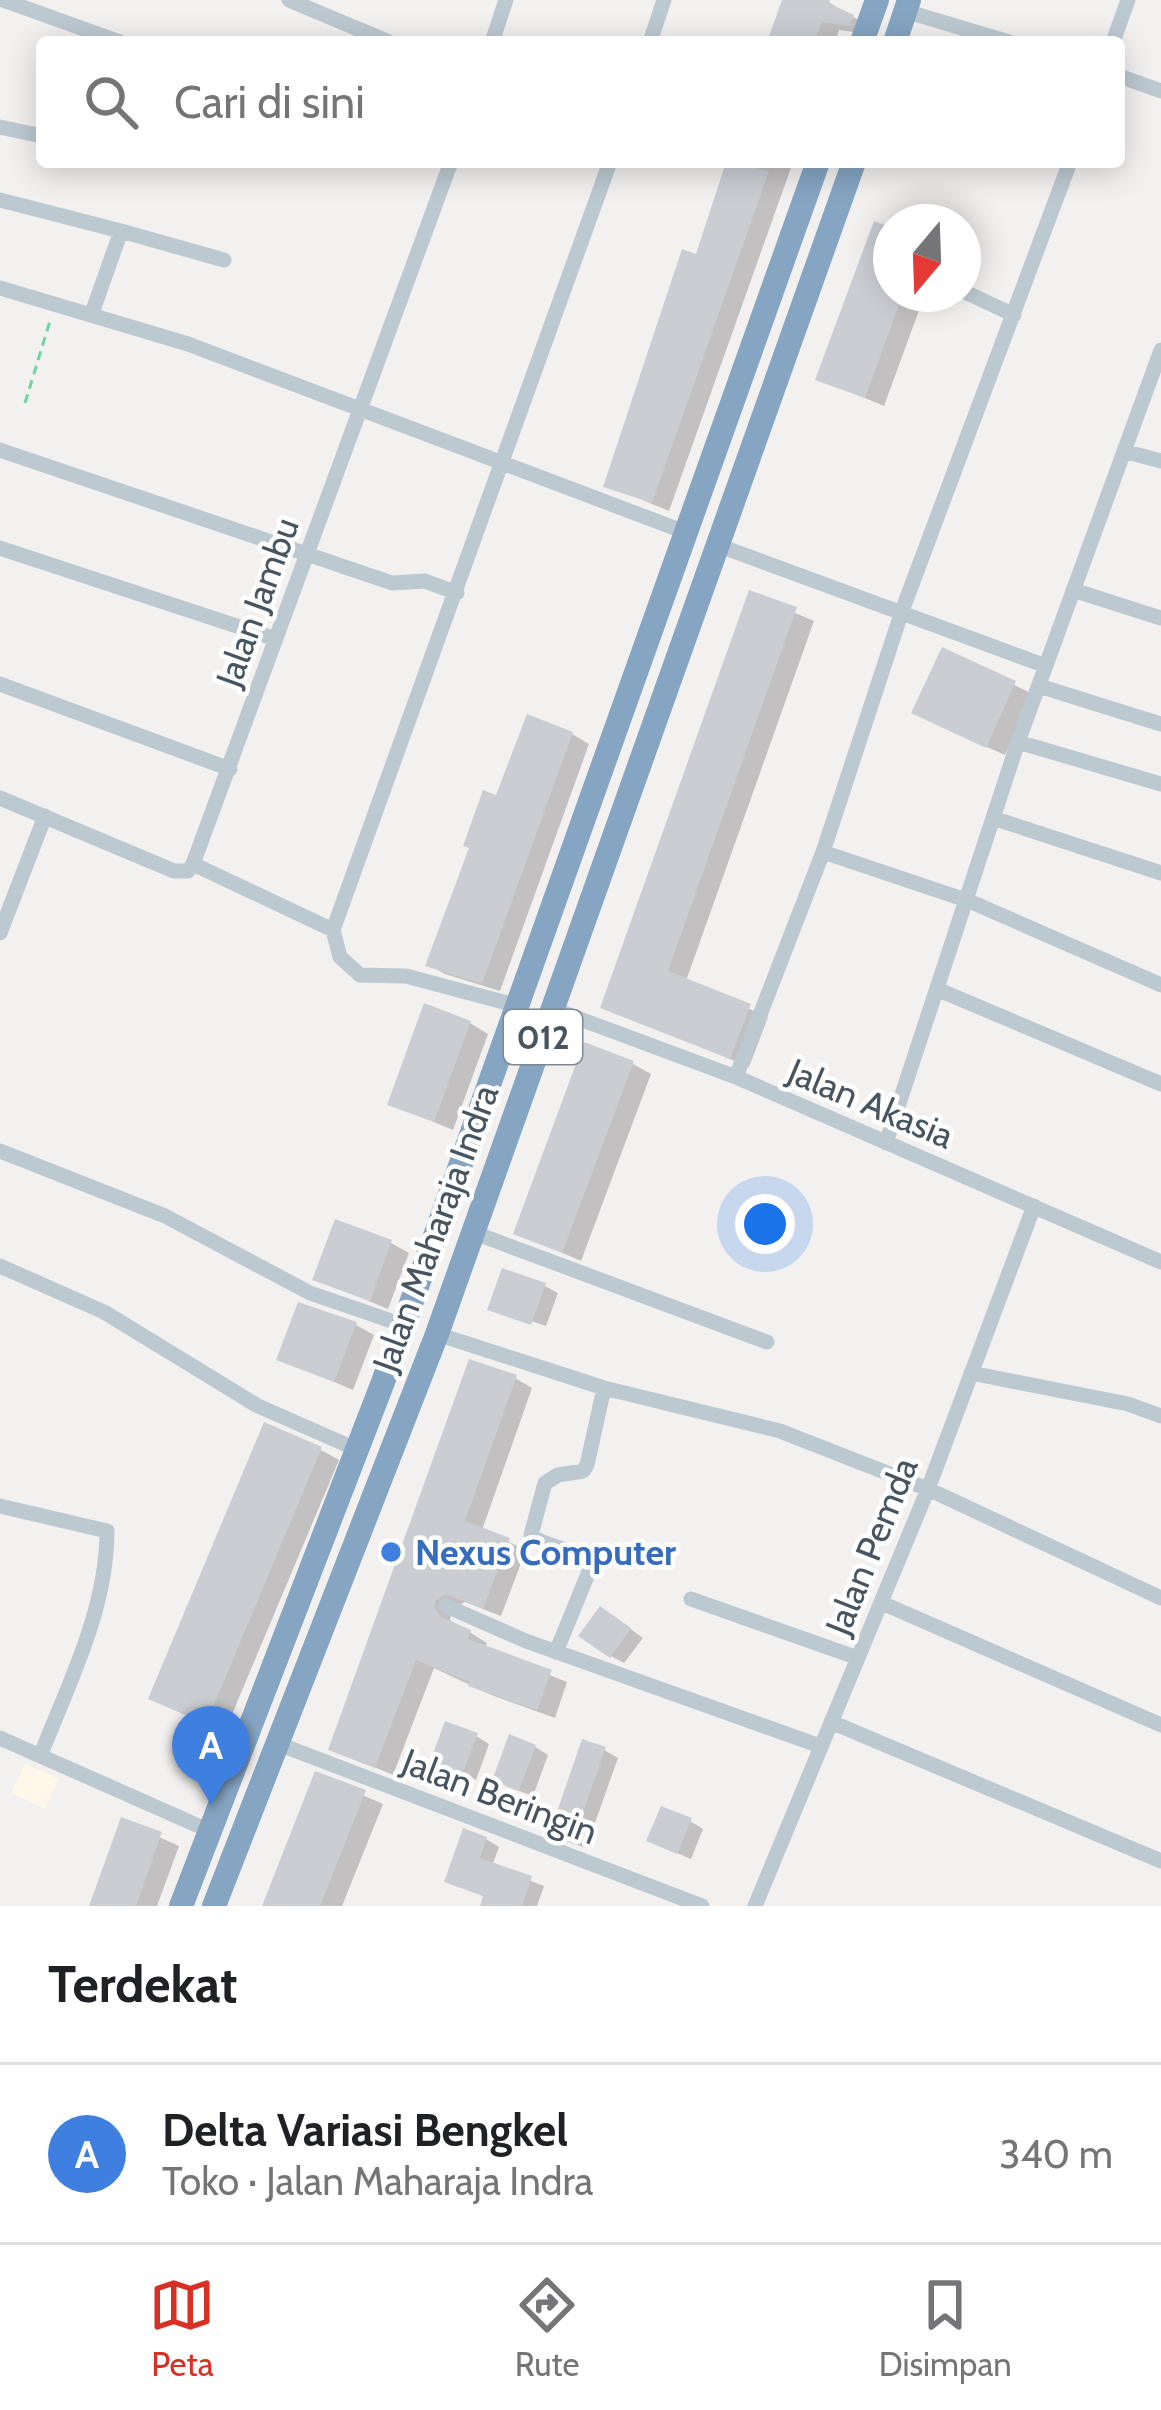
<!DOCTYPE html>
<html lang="id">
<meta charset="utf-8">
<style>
body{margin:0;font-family:Cabin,sans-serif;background:#f6f6f6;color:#202124}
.compass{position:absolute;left:873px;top:204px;width:108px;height:108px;border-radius:50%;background:#fff;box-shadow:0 6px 30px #0003;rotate:199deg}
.you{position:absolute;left:765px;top:1224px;width:42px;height:42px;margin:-30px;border:9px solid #fff;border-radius:50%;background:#1a73e8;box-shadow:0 0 0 18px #1a73e833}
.badge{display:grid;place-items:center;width:78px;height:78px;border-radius:50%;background:#d93025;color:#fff;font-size:39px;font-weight:700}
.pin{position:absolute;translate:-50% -99px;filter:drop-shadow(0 3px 6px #0008)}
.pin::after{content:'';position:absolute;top:63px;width:42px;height:36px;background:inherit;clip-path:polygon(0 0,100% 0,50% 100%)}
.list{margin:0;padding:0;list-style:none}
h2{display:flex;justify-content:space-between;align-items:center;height:156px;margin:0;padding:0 48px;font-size:51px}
h2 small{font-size:39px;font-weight:400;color:#757577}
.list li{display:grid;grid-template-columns:78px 1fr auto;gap:36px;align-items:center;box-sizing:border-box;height:180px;padding:0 48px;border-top:3px solid #e0e0e0}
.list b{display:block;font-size:45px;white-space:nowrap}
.list p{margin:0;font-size:39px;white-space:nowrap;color:#757577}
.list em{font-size:39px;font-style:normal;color:#757577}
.icon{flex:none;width:66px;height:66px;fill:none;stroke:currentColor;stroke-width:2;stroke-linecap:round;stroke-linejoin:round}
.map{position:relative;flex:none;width:1161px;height:1906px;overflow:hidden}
.search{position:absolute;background:#fff;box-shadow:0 6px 30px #0003;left:36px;right:36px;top:36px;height:132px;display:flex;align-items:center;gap:30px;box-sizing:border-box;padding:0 42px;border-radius:12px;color:#757577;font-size:45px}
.sheet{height:336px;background:#fff}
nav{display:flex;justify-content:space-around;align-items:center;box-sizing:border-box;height:168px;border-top:3px solid #e0e0e0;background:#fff;font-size:33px;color:#757577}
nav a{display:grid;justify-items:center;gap:6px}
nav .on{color:#d93025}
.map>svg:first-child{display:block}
.commercial{fill:#fef7ea}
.shadow{fill:#0003}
.building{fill:#caced3}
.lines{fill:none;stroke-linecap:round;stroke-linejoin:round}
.path{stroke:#71d4a0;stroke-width:3;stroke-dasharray:9 6;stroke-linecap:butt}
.minor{stroke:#bdc9d1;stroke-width:15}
.highway{stroke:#85a5c3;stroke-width:24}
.shop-dot{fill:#3f7fe0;stroke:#fff;stroke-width:4.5}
.labels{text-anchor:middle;stroke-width:9;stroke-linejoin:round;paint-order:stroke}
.shield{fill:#fff;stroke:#7e8890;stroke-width:3}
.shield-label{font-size:33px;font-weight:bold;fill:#475560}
.street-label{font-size:36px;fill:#475560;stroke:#fff}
.shop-label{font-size:36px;font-weight:bold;fill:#366cbe;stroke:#fff;text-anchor:start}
</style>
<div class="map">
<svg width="1161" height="1906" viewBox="0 0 1161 1906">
<rect width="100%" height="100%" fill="#f3f0f0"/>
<!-- commercial -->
<path class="commercial" d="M25,1764L59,1779L45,1809L11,1793Z"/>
<!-- shadow -->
<path class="shadow" d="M786,0H825L870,27L868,34L839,30L835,42H771Z
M731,162H793L669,511L607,485L698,258Z
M891,231V294H925L884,406L819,379Z
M751,594L814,621L686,981L768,1017L749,1067L604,1007Z
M943,651L1033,694L1005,755L933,723Z
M572,734L589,744L500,991L445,974L429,965L498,799Z
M470,1023L488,1034L453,1130L391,1104Z
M633,1064L651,1074L581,1261L516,1233Z
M391,1243L409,1253L388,1309L316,1279Z
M545,1286L558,1293L546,1326L501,1311Z
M300,1306L356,1325L374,1335L353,1390L279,1358Z
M515,1378L532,1388L482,1530L526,1550L501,1616L465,1602L452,1609L450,1620L487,1643L484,1649L567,1682L555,1718L489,1694L434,1668L393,1775L332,1749Z
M321,1450L339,1460L225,1731L170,1708Z
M614,1617L643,1638L624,1663L611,1656Z
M476,1736L489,1744L476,1780L433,1761Z
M535,1747L548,1755L533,1796L509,1787Z
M604,1750L618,1758L586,1848L566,1841Z
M317,1775L383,1804L342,1906H265Z
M123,1821L179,1846L157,1906H92Z
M690,1821L703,1829L691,1859L663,1847Z
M486,1839L499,1847L492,1866L544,1886L537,1906H484L486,1897L448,1881Z"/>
<!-- building -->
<path class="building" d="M782,0H830L828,3L854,15L853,19L850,26L822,22L814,42H767Z
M726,162L769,171L652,503L603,487L682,249L696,254Z
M874,221L891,227V294H903L865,398L815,380Z
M749,590L797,607L668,971L751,1004L730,1059L600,1008Z
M942,647L1016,681L986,748L911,713Z
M527,714L573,732L482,984L425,966L469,848L463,846L483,790L496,795Z
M424,1003L471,1021L434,1122L387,1105Z
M584,1042L634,1061L562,1253L513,1234Z
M335,1219L392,1240L370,1301L312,1280Z
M502,1268L546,1283L531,1325L487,1310Z
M298,1302L357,1322L334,1382L276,1360Z
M469,1359L517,1375L465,1521L510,1538L483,1609L446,1594L436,1600L434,1608L441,1617L471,1630L468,1639L552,1670L537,1710L468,1686L470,1682L416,1660L375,1768L328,1750Z
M264,1422L322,1447L206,1724L148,1699Z
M600,1606L631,1628L610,1658L578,1636Z
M445,1721L478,1733L462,1774L430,1762Z
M509,1734L536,1745L519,1791L492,1781Z
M582,1739L606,1747L572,1843L549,1835Z
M315,1771L366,1790L320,1906H262Z
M661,1806L692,1818L677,1854L646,1841Z
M121,1817L162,1832L136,1906H89Z
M463,1828L487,1837L480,1858L532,1876L522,1906H480L483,1896L444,1882Z"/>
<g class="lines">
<!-- path -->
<path class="path" d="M25,403L50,321"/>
<!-- minor -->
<path class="minor" d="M3,0L120,42
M289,0L389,42
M905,11L1009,42
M492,42L506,0
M650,42L664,0
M1113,42L1128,0
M1119,76L1161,91
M0,127L42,136
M0,200L121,231L92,313
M121,231L224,260
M0,288L188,344L685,532
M963,291L1014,315
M0,450L392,583L425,581L457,593
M1127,452L1161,461
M720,546L1046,666
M0,548L276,639
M1073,590L1161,618
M0,684L230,769
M1039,686L1161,724
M1018,742L1161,784
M0,798L174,871H188L193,864L451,162
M993,818L1161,873
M823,852L969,901L1161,985
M193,864L333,930
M0,933L45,816
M939,990L1161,1084
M518,1006L406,976L360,975L340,957L333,930L610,162
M553,1009L736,1077L1161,1262
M736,1077L823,852L902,611L1070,162
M886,1143L1018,742L1161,350
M0,1151L165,1216L310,1293L403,1325
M472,1232L767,1342
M0,1266L104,1312L258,1406L356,1449
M437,1334L604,1388L780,1431L928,1489L1161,1598
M971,1373L1128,1404L1161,1416
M0,1506L107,1531C107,1609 69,1683 41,1754
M691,1599L858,1658
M882,1603L1161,1725
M446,1606L526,1641L820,1746
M556,1652L590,1569C581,1546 547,1550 531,1535L545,1483L558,1475L583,1471L587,1465L604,1388
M831,1722L1161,1861
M0,1738L210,1831
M276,1743L702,1906
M755,1906L928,1489L1034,1206"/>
<!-- highway -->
<path class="highway" d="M862,42L877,0
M895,42L909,0
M181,1906L383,1382L818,162
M214,1906L437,1334L854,162"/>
</g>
<!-- markers -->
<circle class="shop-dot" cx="391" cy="1552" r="12"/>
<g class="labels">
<!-- shield labels -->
<rect class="shield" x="504" y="1010" width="78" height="54" rx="9"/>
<g class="shield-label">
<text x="543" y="1049">012</text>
</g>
<!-- street labels -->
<g class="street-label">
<text transform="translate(257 602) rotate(-70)" y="13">Jalan Jambu</text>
<text transform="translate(871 1103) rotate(23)" y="13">Jalan Akasia</text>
<text transform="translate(435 1228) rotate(-70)" y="13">Jalan Maharaja Indra</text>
<text transform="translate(871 1546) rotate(-68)" y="13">Jalan Pemda</text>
<text transform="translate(500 1796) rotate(21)" y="13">Jalan Beringin</text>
</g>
<!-- shop labels -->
<g class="shop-label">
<text x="415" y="1565">Nexus Computer</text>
</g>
</g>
</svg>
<svg class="compass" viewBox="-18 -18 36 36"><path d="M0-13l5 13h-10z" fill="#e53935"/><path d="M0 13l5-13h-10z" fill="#757577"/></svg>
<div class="you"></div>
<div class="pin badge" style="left:211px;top:1805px;background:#3f7fe0">A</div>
<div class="search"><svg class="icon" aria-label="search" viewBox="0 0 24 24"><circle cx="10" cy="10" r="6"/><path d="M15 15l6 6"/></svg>Cari di sini</div>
</div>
<section class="sheet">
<h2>Terdekat<small></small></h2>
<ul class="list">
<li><span class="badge" style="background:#3f7fe0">A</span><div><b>Delta Variasi Bengkel</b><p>Toko · Jalan Maharaja Indra</p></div><em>340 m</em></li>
</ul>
</section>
<nav>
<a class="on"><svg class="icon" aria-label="map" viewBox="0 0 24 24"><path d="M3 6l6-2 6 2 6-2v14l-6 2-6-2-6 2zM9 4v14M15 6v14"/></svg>Peta</a>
<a><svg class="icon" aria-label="directions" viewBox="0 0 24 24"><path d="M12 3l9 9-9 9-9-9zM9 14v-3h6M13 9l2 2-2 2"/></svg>Rute</a>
<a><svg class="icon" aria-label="saved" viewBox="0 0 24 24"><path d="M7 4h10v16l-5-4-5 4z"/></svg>Disimpan</a>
</nav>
